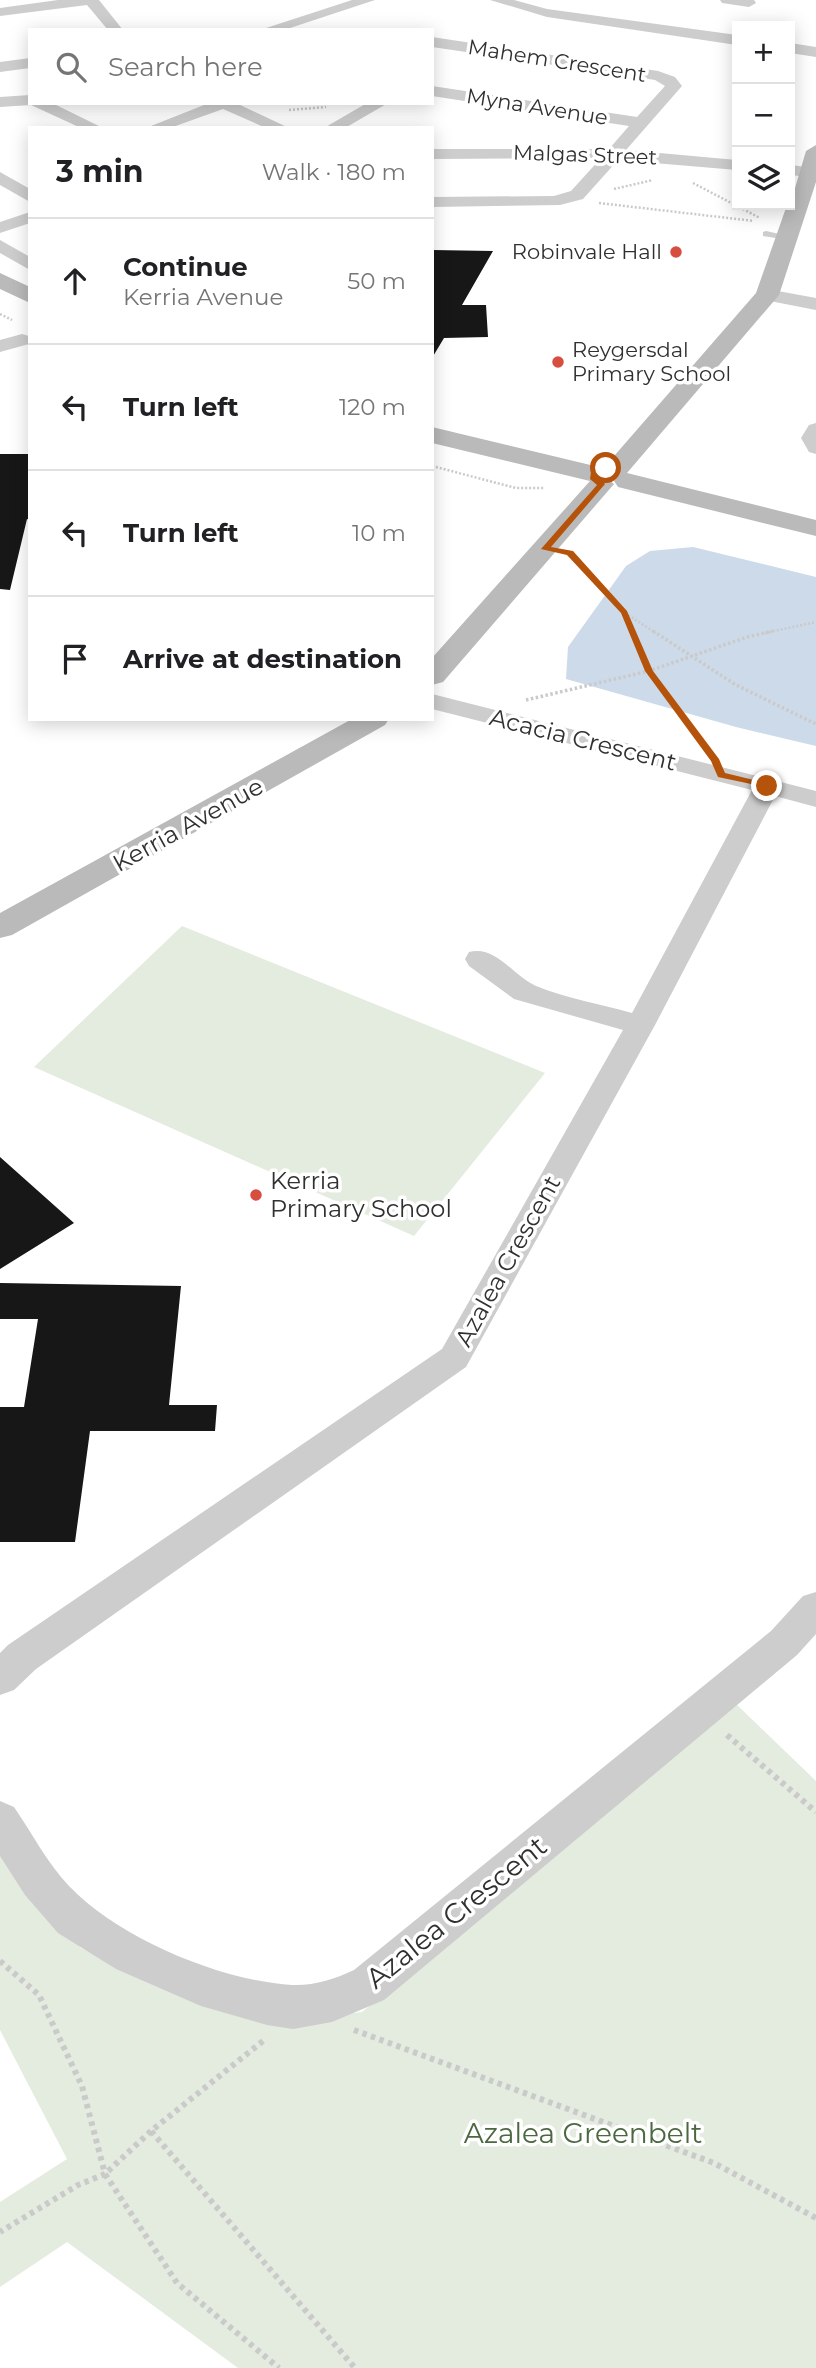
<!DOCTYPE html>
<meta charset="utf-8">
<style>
body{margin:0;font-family:Montserrat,sans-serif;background:#f2f2f2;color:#202124}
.controls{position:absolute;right:21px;top:21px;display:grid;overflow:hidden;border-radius:0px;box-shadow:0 4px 18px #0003}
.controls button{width:63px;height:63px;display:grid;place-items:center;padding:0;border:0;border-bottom:2px solid #e0e0e0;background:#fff;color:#202124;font:35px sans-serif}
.stop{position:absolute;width:21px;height:21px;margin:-16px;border:5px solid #b45309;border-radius:50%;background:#fff}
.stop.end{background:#b45309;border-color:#fff;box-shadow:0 2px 7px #0008}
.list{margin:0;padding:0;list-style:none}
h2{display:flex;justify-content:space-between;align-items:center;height:91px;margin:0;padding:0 28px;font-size:30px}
h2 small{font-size:23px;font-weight:400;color:#757577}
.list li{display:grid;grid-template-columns:46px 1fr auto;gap:21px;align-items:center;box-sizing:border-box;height:126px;padding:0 28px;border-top:2px solid #e0e0e0}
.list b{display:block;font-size:26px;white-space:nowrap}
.list p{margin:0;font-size:23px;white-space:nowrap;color:#757577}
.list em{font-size:23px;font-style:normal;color:#757577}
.icon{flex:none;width:38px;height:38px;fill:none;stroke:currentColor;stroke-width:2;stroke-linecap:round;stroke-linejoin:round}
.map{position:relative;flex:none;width:816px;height:2368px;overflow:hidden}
.search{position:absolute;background:#fff;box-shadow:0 4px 18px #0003;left:28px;top:28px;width:406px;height:77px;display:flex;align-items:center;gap:18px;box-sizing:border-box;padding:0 24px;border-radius:0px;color:#757577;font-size:26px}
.panel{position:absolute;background:#fff;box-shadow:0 4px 18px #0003;left:28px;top:126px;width:406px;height:595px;border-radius:0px}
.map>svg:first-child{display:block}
.green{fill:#e4ebdf}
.water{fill:#cddaea}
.building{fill:#171717}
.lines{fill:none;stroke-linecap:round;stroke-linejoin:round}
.path-far2{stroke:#cacaca;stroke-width:2.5;stroke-dasharray:2 2;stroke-linecap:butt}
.path-far1{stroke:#cacaca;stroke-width:3.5;stroke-dasharray:2.5 2.5;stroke-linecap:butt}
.path{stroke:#cacaca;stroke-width:6;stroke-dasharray:4.5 4.5;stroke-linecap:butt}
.lane{fill:#cdcdcd;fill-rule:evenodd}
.street{fill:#cdcdcd;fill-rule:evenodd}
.secondary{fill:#bababa;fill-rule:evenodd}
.route{fill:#b45309}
.poi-dot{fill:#d74e41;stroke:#fff;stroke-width:2.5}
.labels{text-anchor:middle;stroke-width:7;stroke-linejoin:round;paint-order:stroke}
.far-street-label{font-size:21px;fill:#303030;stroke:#fff}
.far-poi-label{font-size:21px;fill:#303030;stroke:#fff;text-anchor:end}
.street-label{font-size:24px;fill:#303030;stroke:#fff}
.poi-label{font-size:24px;fill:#303030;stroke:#fff;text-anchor:start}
.near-street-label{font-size:28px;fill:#303030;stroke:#fff}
.near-park-label{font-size:28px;fill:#4c6840;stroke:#fff}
</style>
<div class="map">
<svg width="816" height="2368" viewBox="0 0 816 2368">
<rect width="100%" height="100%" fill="#fff"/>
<!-- green -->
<path class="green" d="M182,926L545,1073L414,1236L34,1067Z
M735,1703L816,1781V2368H238L67,2242L0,2287V2202L67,2159L0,2030V1853L81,1948L226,2010L320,2017L362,2012Z"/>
<!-- water -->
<path class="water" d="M693,547L816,577V746L736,727L566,679L568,647L626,566L650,551Z"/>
<!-- building -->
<path class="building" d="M432,250L493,251L462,305H486L488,337L444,338L432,358Z
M0,454H30V520L27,519L10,590L0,589Z
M0,1157L74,1223L0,1269Z
M0,1283L181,1286L169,1405H217L215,1431H90L75,1542H0V1407H24L38,1319H0Z"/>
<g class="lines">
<!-- path-far2 -->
<path class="path-far2" d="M289,110L326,107
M693,183L760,218
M614,189L653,180
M599,203L754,221
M0,314L12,320
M432,466L516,488H544
M572,555L624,613L633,633
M625,613L656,633
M765,633L816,622"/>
<!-- path-far1 -->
<path class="path-far1" d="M632,631L649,671L705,747
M653,631L736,685L816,724
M526,700L649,671L747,637L773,631"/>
<!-- path -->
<path class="path" d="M727,1735L816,1812
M0,1961L39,1995L82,2086L105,2174L78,2185L0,2232
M354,2030L714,2163L816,2218
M263,2041L151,2131L355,2368
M151,2131L105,2174L177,2283L279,2368"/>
<!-- lane -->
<path class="lane" d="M766,231L793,237L788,240L763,236V232Z"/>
<!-- street -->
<path class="street" d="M58,0H99L123,30H108L87,5L0,16V8Z
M352,0H375L284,30H260Z
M490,0H514L547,9L737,35V45L547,17Z
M720,0H754L756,3L749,7L722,3Z
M432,37L658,71L675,77L682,86L626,150L737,160V170L618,160L583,199L560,205L432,207V197L554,196L571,191L601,158L432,159V149H609L629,126L432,96V86L637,117L665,86L655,80L432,47Z
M790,43L816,47V57L790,53Z
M30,58V68L0,72V62Z
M30,95V103H52L103,128H81L31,105L0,107V97Z
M209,103H236L289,128H266L223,109L170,128H146Z
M367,103H388L345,128H324Z
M790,165L815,168L816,174L809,177L790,175Z
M0,172L30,189V202L0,185Z
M30,212V223L0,233V222Z
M0,240L30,257V270L0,253Z
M767,289L816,298V310L760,299L758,295Z
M22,334L29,336V344L0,352V340Z
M816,423V454L809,452L801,438L809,425Z
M432,694L816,791V807L775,796L655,1025L466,1367L36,1669L14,1690L0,1695V1653L8,1645L442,1349L623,1030L514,999L469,966L465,959L469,952C496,945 513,976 536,986C565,998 601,1004 632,1013L752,790L432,709Z
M816,1592V1634L797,1655L384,2000L332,2022L293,2029L267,2025L201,2006L116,1969L58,1933L25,1895L0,1856V1801L14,1807C32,1833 47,1863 69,1886C118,1938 221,1981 292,1985C313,1986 335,1979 354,1970L771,1631L803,1596Z"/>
<!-- secondary -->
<path class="secondary" d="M816,145V182L779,295L627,473L816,520V536L618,487L614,481L617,477L608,475L604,469L608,463L756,293L787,205H790L806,151Z
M0,273L30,287V303L0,289Z
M432,427L603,468L607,474L605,477L614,484L443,682L432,685V658L590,481L432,443Z
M352,719H389L385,725L12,935L0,938V913Z"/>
</g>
<!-- route -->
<path class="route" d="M606,466L609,470L598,475L605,484L551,547L573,551L627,611L653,671L719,759L725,773L770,784V788L718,777L711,761L645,671L621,613L567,555L541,549L597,485L590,479L591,472Z"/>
<!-- markers -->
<g class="poi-dot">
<circle cx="676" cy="252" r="7"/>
<circle cx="558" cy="362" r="7"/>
<circle cx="256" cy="1195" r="7"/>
</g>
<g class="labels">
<!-- far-street labels -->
<g class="far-street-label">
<text transform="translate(557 61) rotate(9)" y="7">Mahem Crescent</text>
<text transform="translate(537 107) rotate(9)" y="7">Myna Avenue</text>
<text transform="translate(585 155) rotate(2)" y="7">Malgas Street</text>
</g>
<!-- far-poi labels -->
<g class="far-poi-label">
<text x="662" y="259">Robinvale Hall</text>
<text x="572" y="357" text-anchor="start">Reygersdal<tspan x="572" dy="24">Primary School</tspan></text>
</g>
<!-- street labels -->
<g class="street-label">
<text transform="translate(583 740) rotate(14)" y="8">Acacia Crescent</text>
<text transform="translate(188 825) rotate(-29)" y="8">Kerria Avenue</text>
<text transform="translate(508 1261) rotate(-61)" y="8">Azalea Crescent</text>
</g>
<!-- poi labels -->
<g class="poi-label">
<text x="270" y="1189">Kerria<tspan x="270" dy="28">Primary School</tspan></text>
</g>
<!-- near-street labels -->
<g class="near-street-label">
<text transform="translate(456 1912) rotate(-39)" y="10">Azalea Crescent</text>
</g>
<!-- near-park labels -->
<g class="near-park-label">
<text x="583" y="2143">Azalea Greenbelt</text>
</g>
</g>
</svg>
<div class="controls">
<button>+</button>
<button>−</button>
<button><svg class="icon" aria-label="layers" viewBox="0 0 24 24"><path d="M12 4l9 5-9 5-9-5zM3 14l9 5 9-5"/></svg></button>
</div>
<div class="stop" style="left:606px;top:468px"></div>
<div class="stop end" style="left:767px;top:786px"></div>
<div class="search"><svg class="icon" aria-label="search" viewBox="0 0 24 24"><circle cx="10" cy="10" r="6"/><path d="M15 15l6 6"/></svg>Search here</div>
<section class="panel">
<h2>3 min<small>Walk · 180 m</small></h2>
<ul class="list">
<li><svg class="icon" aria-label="ahead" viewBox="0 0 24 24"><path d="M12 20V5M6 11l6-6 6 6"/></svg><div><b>Continue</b><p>Kerria Avenue</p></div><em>50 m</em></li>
<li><svg class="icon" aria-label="left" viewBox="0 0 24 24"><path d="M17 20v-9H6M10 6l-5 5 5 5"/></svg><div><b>Turn left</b></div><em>120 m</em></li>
<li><svg class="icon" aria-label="left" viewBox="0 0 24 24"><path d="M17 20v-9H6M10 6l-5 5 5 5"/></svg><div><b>Turn left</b></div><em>10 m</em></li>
<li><svg class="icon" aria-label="arrive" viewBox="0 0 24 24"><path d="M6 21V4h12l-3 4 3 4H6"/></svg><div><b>Arrive at destination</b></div></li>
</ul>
</section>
</div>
